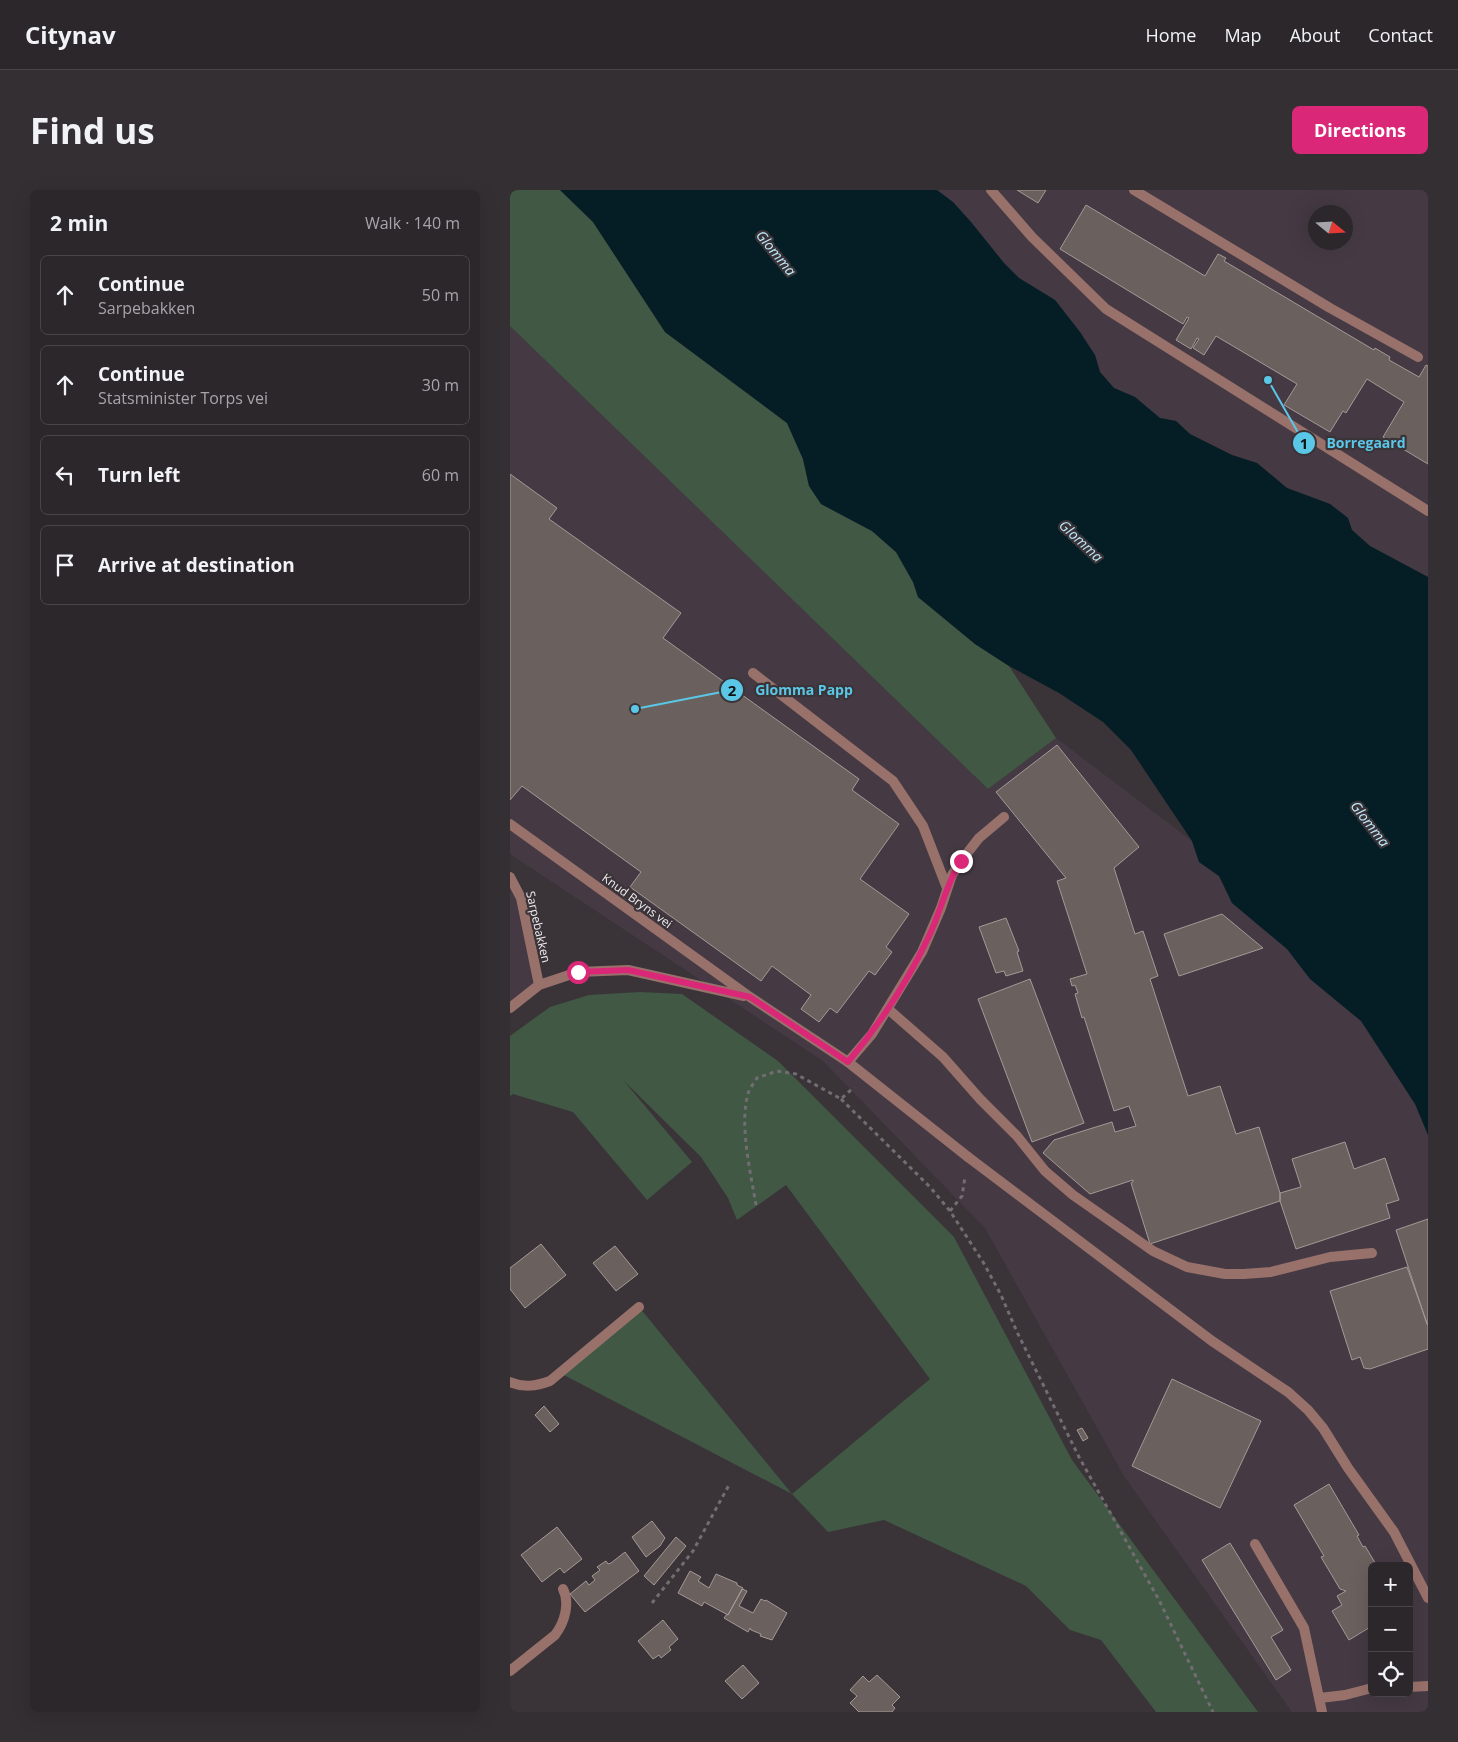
<!DOCTYPE html>
<meta charset="utf-8">
<style>
body{margin:0;font-family:"Open Sans",sans-serif;background:#342f33;color:#f1f3f6}
.controls{position:absolute;right:15px;bottom:15px;display:grid;overflow:hidden;border-radius:8px;box-shadow:0 5px 20px #0002}
.controls button{width:45px;height:45px;display:grid;place-items:center;padding:0;border:0;border-bottom:1px solid #484447;background:#2c272b;color:#f1f3f6;font:25px sans-serif}
.compass{position:absolute;left:798px;top:15px;width:45px;height:45px;border-radius:50%;background:#2c272b;box-shadow:0 5px 20px #0002;rotate:108deg}
.stop{position:absolute;width:15px;height:15px;margin:-11px;border:4px solid #db2777;border-radius:50%;background:#fff}
.stop.end{background:#db2777;border-color:#fff;box-shadow:0 1px 5px #0008}
.list{margin:0;padding:0;list-style:none}
h2{display:flex;justify-content:space-between;align-items:center;height:65px;margin:0;padding:0 20px;font-size:21px}
h2 small{font-size:16px;font-weight:400;color:#a6a5a9}
.list li{display:grid;grid-template-columns:32px 1fr auto;gap:15px;align-items:center;box-sizing:border-box;height:80px;margin:0 10px 10px;padding:0 10px;border:1px solid #484447;border-radius:8px}
.list b{display:block;font-size:19px;white-space:nowrap}
.list p{margin:0;font-size:16px;white-space:nowrap;color:#a6a5a9}
.list em{font-size:16px;font-style:normal;color:#a6a5a9}
.icon{flex:none;width:28px;height:28px;fill:none;stroke:currentColor;stroke-width:2;stroke-linecap:round;stroke-linejoin:round}
.map{position:relative;flex:none;width:918px;height:1522px;overflow:hidden;border-radius:8px}
header{display:flex;align-items:center;gap:30px;box-sizing:border-box;height:70px;padding:0 25px;background:#2c272b;border-bottom:1px solid #484447}
header strong{font-size:24px}
nav{display:flex;gap:28px;margin-inline-start:auto;font-size:18px}
.intro{display:flex;align-items:center;justify-content:space-between;box-sizing:border-box;height:120px;padding:0 30px}
h1{margin:0;font-size:35px}
.button{padding:12px 22px;border-radius:8px;background:#db2777;color:#fff;font-size:18px;font-weight:700}
main{display:flex;gap:30px;padding:0 30px}
aside{flex:1;background:#2c272b;border-radius:8px;box-shadow:0 5px 20px #0002}
.map>svg:first-child{display:block}
.built{fill:#453a44;fill-rule:evenodd}
.green{fill:#405844}
.water{fill:#051e26}
.building{fill:#6a605d;stroke:#a49996}
.lines{fill:none;stroke-linecap:round;stroke-linejoin:round}
.path{stroke:#736d72;stroke-width:3;stroke-dasharray:4 4;stroke-linecap:butt}
.service{stroke:#99716b;stroke-width:10}
.minor{stroke:#99716b;stroke-width:10}
.route{stroke:#db2777;stroke-width:6}
.labels{text-anchor:middle;stroke-width:4.5;stroke-linejoin:round;paint-order:stroke}
.street-label{font-size:12px;fill:#f0ecef;stroke:#3a3439}
.water-label{font-size:14px;font-style:italic;fill:#bfecfe;stroke:#3a3439}
.leader{fill:none;stroke:#5bc7e7;stroke-width:2}
.callout-dot{fill:#5bc7e7;stroke:#3a3439;stroke-width:2}
.mark-label{font-size:15px;text-anchor:middle;font-weight:bold;fill:#111}
.callout-label{font-size:14px;text-anchor:middle;font-weight:bold;fill:#5bc7e7;stroke:#3a3439;stroke-width:4.5;stroke-linejoin:round;paint-order:stroke}
</style>
<header>
<strong>Citynav</strong>
<nav><a>Home</a><a>Map</a><a>About</a><a>Contact</a></nav>
</header>
<div class="intro"><h1>Find us</h1><a class="button">Directions</a></div>
<main>
<aside>
<h2>2 min<small>Walk · 140 m</small></h2>
<ul class="list">
<li><svg class="icon" aria-label="ahead" viewBox="0 0 24 24"><path d="M12 20V5M6 11l6-6 6 6"/></svg><div><b>Continue</b><p>Sarpebakken</p></div><em>50 m</em></li>
<li><svg class="icon" aria-label="ahead" viewBox="0 0 24 24"><path d="M12 20V5M6 11l6-6 6 6"/></svg><div><b>Continue</b><p>Statsminister Torps vei</p></div><em>30 m</em></li>
<li><svg class="icon" aria-label="left" viewBox="0 0 24 24"><path d="M17 20v-9H6M10 6l-5 5 5 5"/></svg><div><b>Turn left</b></div><em>60 m</em></li>
<li><svg class="icon" aria-label="arrive" viewBox="0 0 24 24"><path d="M6 21V4h12l-3 4 3 4H6"/></svg><div><b>Arrive at destination</b></div></li>
</ul>
</aside>
<div class="map">
<svg width="918" height="1522" viewBox="0 0 918 1522">
<rect width="100%" height="100%" fill="#3a3439"/>
<!-- built -->
<path class="built" d="M427,0H918V387L860,356L842,340L838,328L820,314L777,298L747,273L722,265L680,244L666,231L650,228L625,207L604,198L590,182L585,165L570,142L545,110L509,88L494,73L461,32L443,13ZM806,22H836V52H806Z
M0,136L478,599L546,548L682,651L689,672L709,686L722,713L777,759L800,789L851,831L881,876L905,914L918,945V1522H782L614,1286L475,1038L313,871L0,664ZM862,1376H899V1503H862Z
M0,687L11,708L29,795L0,818Z"/>
<!-- green -->
<path class="green" d="M0,0H50L83,32L155,142L277,233L293,269L299,296L311,314L362,341L386,362L403,392L408,407L465,454L499,476L546,548L478,599L0,136Z
M130,802L172,804L268,871L444,1047L562,1270L748,1522H646L591,1450L560,1440L516,1396L374,1330L318,1342L282,1304L50,1183L129,1117L282,1304L420,1189L276,995L227,1030L218,1008L191,967L114,891L182,972L137,1010L63,922L3,904L0,906V846L40,817L79,805Z"/>
<!-- water -->
<path class="water" d="M50,0H427L443,12L461,32L494,73L509,88L545,110L570,142L585,165L590,182L604,198L625,207L650,228L666,231L680,244L722,265L747,273L777,298L820,314L838,328L842,340L860,356L918,387V945L905,914L851,831L800,789L777,759L722,713L709,686L689,672L682,651L621,560L593,532L549,503L499,476L465,454L408,407L403,392L386,362L362,341L311,314L299,296L293,269L277,233L155,142L83,32Z"/>
<!-- building -->
<path class="building" d="M507,0H536L528,13Z
M576,15L695,86L708,64L716,68L714,71L864,160L865,158L880,167L879,170L909,187L916,175L918,176V274L873,247L894,212L857,189L836,223L833,221L820,242L774,215L787,194L706,146L694,165L683,158L689,149L687,148L681,159L666,150L679,128L677,127L673,134L550,59Z
M0,284L47,318L39,329L171,423L153,448L349,589L342,600L389,634L350,689L399,724L376,757L382,762L365,785L359,781L327,823L320,818L309,832L291,819L301,805L262,776L251,791L120,697L131,682L12,596L0,610Z
M547,555L629,657L604,678L625,744L633,741L648,786L640,789L678,906L710,896L726,944L749,937L770,1003V1011L640,1054L621,993L623,992V990L580,1004L533,963L544,950L602,932L605,942L626,936L619,916L604,921L574,827L572,828L565,804L568,803L565,795L562,796L560,789L577,784L547,691L556,688L486,602Z
M712,724L753,758L669,786L654,744Z
M496,728L509,761L507,762L513,781L496,786L494,781L486,783L469,737Z
M520,789L574,933L522,952L468,809Z
M835,952L844,979L875,968L889,1010L876,1014L880,1028L786,1059L770,1011V1003L791,997L782,969Z
M918,1029V1133L917,1134L886,1040Z
M31,1054L56,1085L15,1118L0,1099V1078Z
M105,1056L128,1084L106,1101L83,1073Z
M897,1077L918,1136V1159L860,1179L854,1178L850,1167L842,1170L820,1101Z
M662,1189L751,1231L710,1318L622,1276Z
M34,1216L49,1234L40,1242L25,1225Z
M572,1238L578,1248L573,1251L567,1240Z
M819,1294L849,1345L847,1346L853,1357L855,1356L867,1376H862V1436L839,1450L822,1421L832,1415L827,1406L836,1401L830,1399L811,1367L814,1366L784,1315Z
M142,1331L155,1348L150,1356L136,1367L122,1347Z
M47,1337L72,1369L54,1383L50,1378L32,1392L11,1365Z
M166,1347L176,1356L144,1395L134,1386Z
M720,1353L773,1440L761,1447L781,1480L766,1490L692,1370Z
M115,1362L129,1381L75,1422L60,1404L76,1391L79,1395L85,1390L82,1386L90,1380L87,1377L96,1371L98,1374L101,1373Z
M180,1381L191,1387L188,1391L199,1398L206,1384L227,1393V1395L233,1398L218,1425L194,1412L192,1416L168,1403Z
M232,1399L237,1401L229,1416L243,1423L251,1409L255,1411L256,1410L277,1423L262,1450L250,1446L251,1444L241,1440L240,1438L238,1442L214,1428L217,1424L218,1425Z
M153,1430L168,1449L159,1457L161,1460L151,1468L149,1465L143,1469L128,1451Z
M233,1475L249,1493L232,1509L215,1491Z
M367,1485L390,1507L382,1515L385,1518L382,1522H349L340,1513L347,1506L340,1500L353,1486L359,1492Z"/>
<g class="lines">
<!-- path -->
<path class="path" d="M331,909L420,997L440,1021L473,1072L491,1105L507,1142L569,1267L649,1410L703,1522
M246,1015C241,985 229,934 238,904C239,899 244,893 247,888L267,881L286,884L331,909L344,897
M440,1021L452,1006L455,987
M142,1413L183,1361L219,1295"/>
<!-- service -->
<path class="service" d="M481,0L522,47L596,119L918,321
M624,0L820,118L908,167
M243,483L383,591L413,636L437,698
M378,819L433,867L470,909L507,946L535,981L563,1005L643,1061L677,1077L715,1084H734L761,1082L820,1067L862,1063
M338,872L362,844L412,762L431,718L442,685L451,671L469,648L494,627
M458,967L702,1151L778,1202L798,1220L813,1238L838,1278L884,1342L918,1408
M0,1192C14,1198 26,1196 40,1191L129,1117
M745,1354L794,1438L812,1522
M0,1481L45,1445C55,1432 60,1413 53,1399
M899,1497L918,1496
M810,1508L835,1505L862,1498"/>
<!-- minor -->
<path class="minor" d="M0,634L240,807L338,872L458,967
M0,687L11,708L29,795
M0,818L29,795L68,782L118,780L234,806"/>
</g>
<g class="lines">
<!-- route -->
<path class="route" d="M68,782L118,780L240,807L338,872C370,834 398,791 419,746C431,721 436,694 451,671"/>
</g>
<g class="labels">
<!-- street labels -->
<g class="street-label">
<text transform="translate(127 711) rotate(36)" y="4">Knud Bryns vei</text>
<text transform="translate(28 737) rotate(77)" y="4">Sarpebakken</text>
</g>
<!-- water labels -->
<g class="water-label">
<text transform="translate(266 63) rotate(51)" y="5">Glomma</text>
<text transform="translate(571 351) rotate(43)" y="5">Glomma</text>
<text transform="translate(860 634) rotate(52)" y="5">Glomma</text>
</g>
</g>
<!-- callouts -->
<path class="leader" d="M758 190L794 253M125 519L222 500"/>
<g class="callout-dot">
<circle cx="758" cy="190" r="5"/>
<circle cx="125" cy="519" r="5"/>
<circle cx="794" cy="253" r="12"/>
<circle cx="222" cy="500" r="12"/>
</g>
<g class="mark-label">
<text x="794" y="259">1</text>
<text x="222" y="506">2</text>
</g>
<g class="callout-label">
<text x="856" y="258">Borregaard</text>
<text x="294" y="505">Glomma Papp</text>
</g>
</svg>
<div class="controls">
<button>+</button>
<button>−</button>
<button><svg class="icon" aria-label="locate" viewBox="0 0 24 24"><circle cx="12" cy="12" r="6"/><path d="M12 2v4M12 18v4M2 12h4M18 12h4"/></svg></button>
</div>
<svg class="compass" viewBox="-18 -18 36 36"><path d="M0-13l5 13h-10z" fill="#e53935"/><path d="M0 13l5-13h-10z" fill="#a6a5a9"/></svg>
<div class="stop" style="left:68px;top:782px"></div>
<div class="stop end" style="left:451px;top:671px"></div>
</div>
</main>
